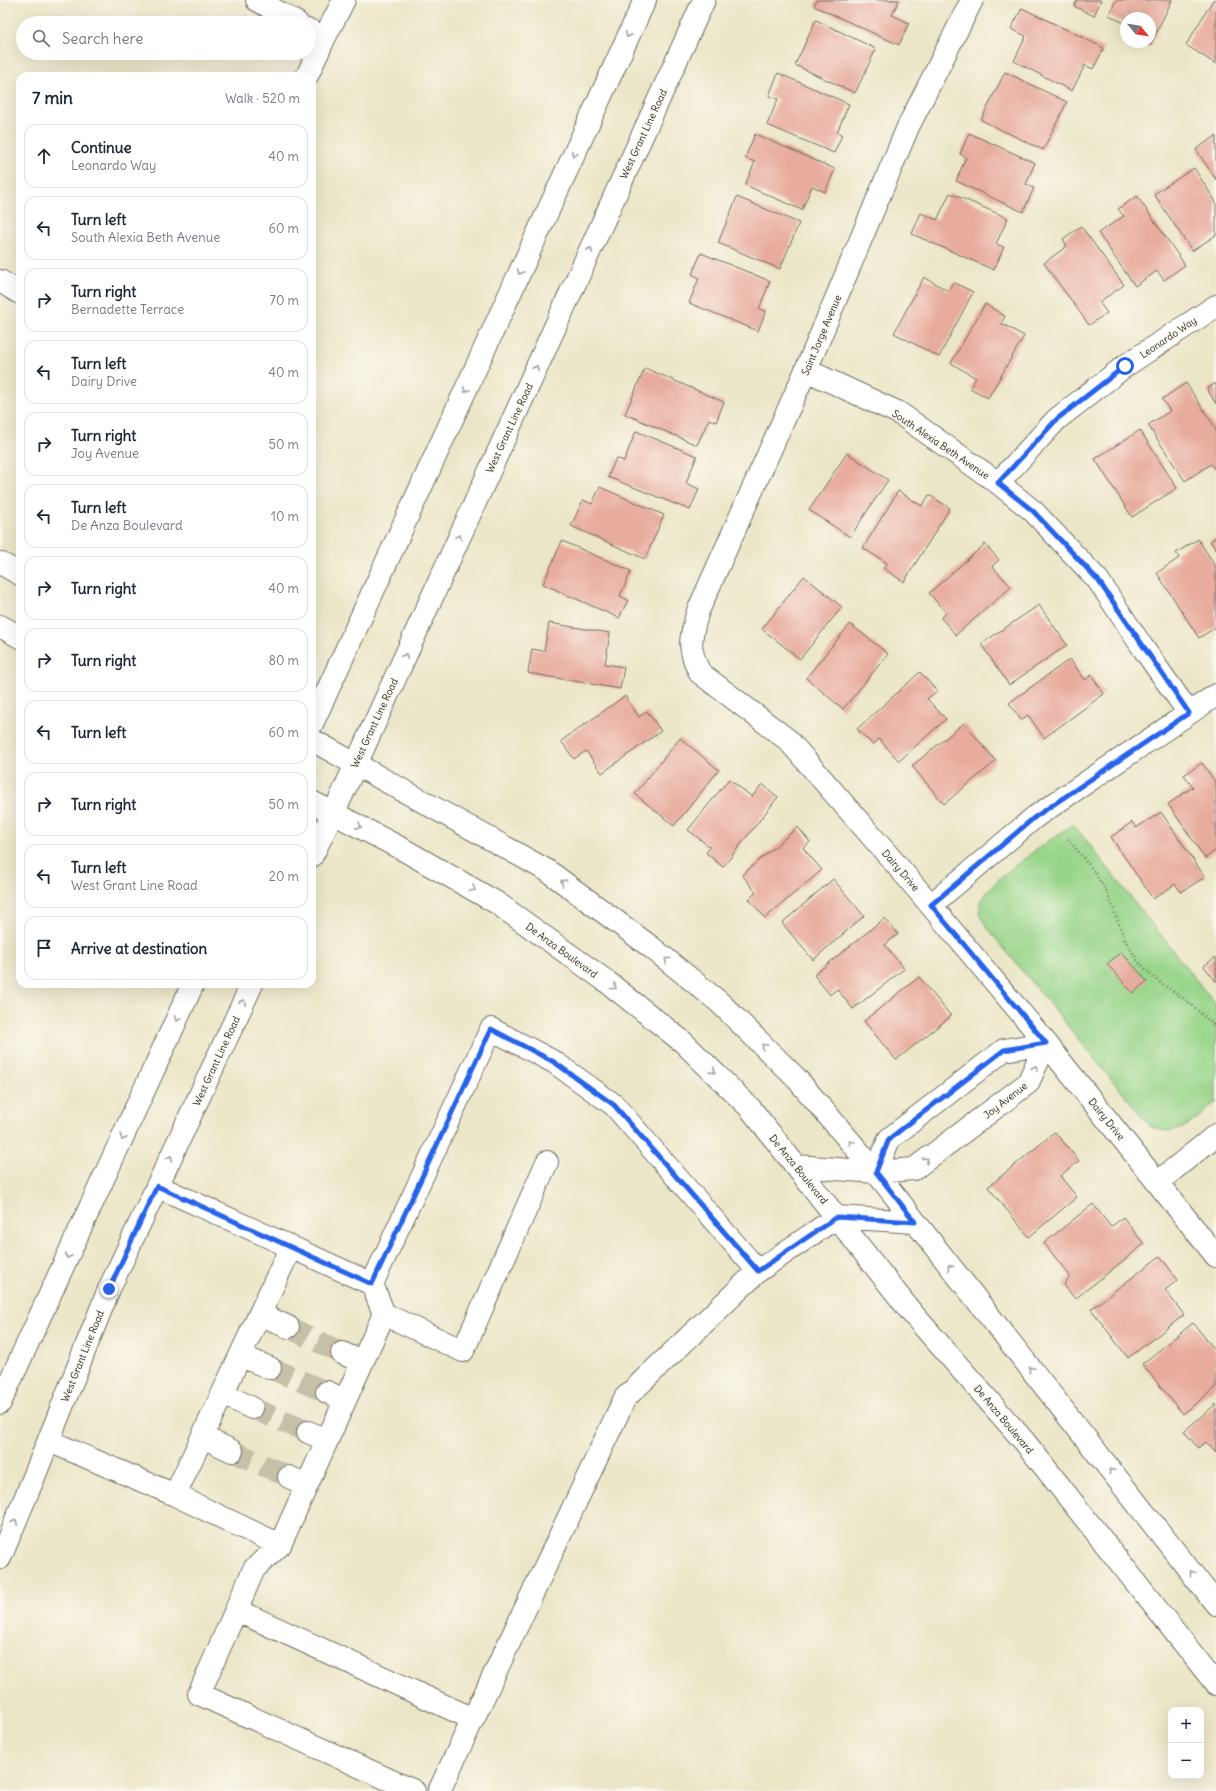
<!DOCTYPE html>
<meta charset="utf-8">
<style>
body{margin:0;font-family:Delius,sans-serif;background:#f6f6f7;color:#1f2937}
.controls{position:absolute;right:12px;bottom:12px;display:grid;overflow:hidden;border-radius:8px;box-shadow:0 4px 16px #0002}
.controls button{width:36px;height:36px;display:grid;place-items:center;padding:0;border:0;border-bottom:1px solid #e0e1e3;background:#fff;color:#1f2937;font:20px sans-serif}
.compass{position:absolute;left:1120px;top:12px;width:36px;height:36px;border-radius:50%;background:#fff;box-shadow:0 4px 16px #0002;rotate:120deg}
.stop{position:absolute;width:12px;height:12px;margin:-9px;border:3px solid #2563eb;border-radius:50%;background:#fff}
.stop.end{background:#2563eb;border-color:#fff;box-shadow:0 1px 4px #0008}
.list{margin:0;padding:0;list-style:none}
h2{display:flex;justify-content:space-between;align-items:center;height:52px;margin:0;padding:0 16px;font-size:17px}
h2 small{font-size:13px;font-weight:400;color:#747a83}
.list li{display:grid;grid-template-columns:26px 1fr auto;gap:12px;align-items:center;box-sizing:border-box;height:64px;margin:0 8px 8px;padding:0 8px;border:1px solid #e0e1e3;border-radius:12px}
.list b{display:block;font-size:15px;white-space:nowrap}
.list p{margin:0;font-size:13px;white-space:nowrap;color:#747a83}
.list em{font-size:13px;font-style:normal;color:#747a83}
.icon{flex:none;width:22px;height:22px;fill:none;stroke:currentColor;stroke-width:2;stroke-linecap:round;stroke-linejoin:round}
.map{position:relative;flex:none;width:1216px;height:1791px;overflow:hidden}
.search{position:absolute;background:#fff;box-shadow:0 4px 16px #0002;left:16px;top:16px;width:300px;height:44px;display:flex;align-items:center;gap:10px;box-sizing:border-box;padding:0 14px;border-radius:22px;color:#747a83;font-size:15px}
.panel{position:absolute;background:#fff;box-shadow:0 4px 16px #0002;left:16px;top:72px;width:300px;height:916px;border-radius:12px}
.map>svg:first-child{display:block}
.green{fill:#98d58a;stroke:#62805a}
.building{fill:#e8ac9e}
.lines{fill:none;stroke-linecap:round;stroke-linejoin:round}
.minor-tunnel{stroke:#c5c1a9;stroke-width:22;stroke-dasharray:22 11;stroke-linecap:butt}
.minor-casing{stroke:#6f6c62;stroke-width:24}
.major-casing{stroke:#6f6c62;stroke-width:24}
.path{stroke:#6f6c62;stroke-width:2.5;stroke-dasharray:1 3;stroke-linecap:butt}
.minor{stroke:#fff;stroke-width:22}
.major{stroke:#fff;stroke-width:22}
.oneway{stroke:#a0a0a0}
.route{stroke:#2563eb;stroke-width:5}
.labels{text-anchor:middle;stroke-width:3;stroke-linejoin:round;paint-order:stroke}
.street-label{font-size:10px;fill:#2b2b2b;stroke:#fbf7ec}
</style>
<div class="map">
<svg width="1216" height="1791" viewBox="0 0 1216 1791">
<rect width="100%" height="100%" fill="#fbf7ec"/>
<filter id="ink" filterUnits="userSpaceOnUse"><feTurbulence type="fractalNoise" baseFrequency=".025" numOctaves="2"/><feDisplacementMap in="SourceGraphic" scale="8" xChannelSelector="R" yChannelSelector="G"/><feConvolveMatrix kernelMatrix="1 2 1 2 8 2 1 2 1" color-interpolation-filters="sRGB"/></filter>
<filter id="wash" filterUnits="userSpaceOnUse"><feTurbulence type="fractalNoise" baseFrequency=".012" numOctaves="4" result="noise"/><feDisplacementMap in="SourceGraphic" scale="16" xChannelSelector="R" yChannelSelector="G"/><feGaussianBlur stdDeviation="0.9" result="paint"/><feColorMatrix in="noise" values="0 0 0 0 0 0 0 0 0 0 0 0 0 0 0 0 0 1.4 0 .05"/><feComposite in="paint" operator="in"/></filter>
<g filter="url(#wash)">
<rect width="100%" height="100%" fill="#ece6c8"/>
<!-- green -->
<path class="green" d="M1073,824L1216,1005V1102C1195,1120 1179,1140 1150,1126L992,934C985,925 977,913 981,901C988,881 1053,838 1073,824Z"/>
<g id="blocks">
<!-- building -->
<path class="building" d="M817,0H899L892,15L909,23L899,45L814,6Z
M1077,0H1101L1094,16L1074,6Z
M1116,0H1172L1150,46L1142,42H1150V18H1126V24L1109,15Z
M1213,0H1216V64L1186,45Z
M1022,8L1104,48L1093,69L1085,65L1072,91L1014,61L1026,36L1011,29Z
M816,20L876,49L855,93L795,65Z
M1005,72L1067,102L1043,150L981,120Z
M778,73L849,104L837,132L842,135L834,153L767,125L778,99L769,96Z
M969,133L1035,163L1026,184L1034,188L1023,212L956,181L966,157L960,154Z
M755,134L835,169L825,192L812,186L802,210L745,185L755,162L745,158Z
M1216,136V180L1196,149Z
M1194,168L1216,202V235L1192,251L1154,194Z
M950,193L1008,218L996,244L1004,247L994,270L912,234L921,213L937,220Z
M1137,196L1185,265L1164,280L1157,271L1135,286L1098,233L1124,216L1118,209Z
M737,197L799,223L780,269L718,243Z
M1081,226L1124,285L1099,302L1107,313L1089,325L1044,263L1067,246L1063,239Z
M701,253L770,281L759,309L766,311L758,331L689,303L699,278L692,274Z
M924,277L948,291L953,282L973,292L939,357L894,333Z
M985,304L1005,316L1001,323L1024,336L988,398L970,388L976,378L951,363Z
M645,368L724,402L716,422L709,419L697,445L625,414Z
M1186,383L1216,429V471L1211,464L1185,481L1148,425L1170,411L1162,399Z
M1216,383V404L1207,389Z
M1140,430L1177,488L1132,517L1095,459Z
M636,431L697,456L686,483L699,489L690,510L608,477L616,458L624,461Z
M847,453L888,480L850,537L809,510Z
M600,487L664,515L645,559L571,526L583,500L592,504Z
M898,491L922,506L929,495L950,508L904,582L883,568L887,563L863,548Z
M1216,537V550L1210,541Z
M1198,539L1216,567V627L1199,638L1157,573L1179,558L1176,553Z
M562,541L631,571L620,596L628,600L619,618L543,584Z
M985,544L999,560L992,566L1011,587L956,635L941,618L946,613L929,593Z
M804,576L842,607L800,659L762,629Z
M1039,605L1067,645L1009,685L981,644Z
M549,623L610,633L605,664L624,667L620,689L528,673L532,649L544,651Z
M850,624L888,654L843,709L806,678Z
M1070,659L1085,680L1091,675L1104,694L1044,738L1028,715L1021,720L1009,703Z
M920,672L937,691L927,699L946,719L899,761L879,739L873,745L857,729Z
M625,696L639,717L647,711L661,731L602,773L586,751L574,759L561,741Z
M964,723L996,761L944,804L912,766Z
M680,738L719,770L674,826L635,794Z
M1202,763L1216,783V850L1205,858L1168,804L1193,787L1184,775Z
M729,779L752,797L762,784L778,797L723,867L706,853L710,847L688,830Z
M1161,812L1205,877L1181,892L1175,884L1153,899L1111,837L1132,822L1136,828Z
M798,827L810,842L803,848L822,870L765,918L749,899L756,892L742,875Z
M833,879L864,916L813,960L782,923Z
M885,918L898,934L885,945L904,969L853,1009L837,989L830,995L814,975Z
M1121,952L1147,981L1133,993L1107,964Z
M1216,957V982L1204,966Z
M919,977L951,1016L896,1060L864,1021Z
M1055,1132L1079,1161L1060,1176L1077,1197L1029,1237L988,1187Z
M1093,1204L1111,1227L1123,1217L1144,1244L1075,1299L1064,1285L1070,1276L1044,1243Z
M1160,1256L1178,1280L1165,1290L1184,1315L1128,1358L1091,1309Z
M1193,1323L1216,1351V1387L1183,1414L1142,1364Z
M1216,1404V1453L1206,1442L1198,1448L1184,1431Z"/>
</g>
</g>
<g filter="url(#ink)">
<use href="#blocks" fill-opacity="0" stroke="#6f6c62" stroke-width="1"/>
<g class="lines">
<!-- minor-tunnel -->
<path class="minor-tunnel" d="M288,1327L342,1353
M270,1368L327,1392
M252,1408L308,1432
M232,1451L289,1477"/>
<defs>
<path id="minor" d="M257,0L297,23
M972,0L908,127L806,370L698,611C690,639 687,647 700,673L788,740L907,877L1046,1043L1216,1256
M309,30L324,39L344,0
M307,76L324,39
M0,281L20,293
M806,370L899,413L998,483L1033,511L1098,580L1143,648L1189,713
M998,483L1057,419L1125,366L1216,306
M0,563L20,574
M0,626L20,637
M312,740L548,871L651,947L719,1002L797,1079L876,1172L1216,1604
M312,802L404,850L497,903L606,981L683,1042L750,1108L912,1313L1024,1441L1216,1684
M931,905L1035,817L1216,695
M797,1166L876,1172L914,1169L1028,1083L1046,1043
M876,1172L889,1139L1004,1050L1046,1043
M1158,1182L1216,1135
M157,1186L372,1284
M260,1314L288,1327
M384,1314L463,1351L547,1162
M342,1353L362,1362
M241,1356L270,1368
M327,1392L345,1400
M223,1394L252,1408
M308,1432L327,1440
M203,1437L232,1451
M49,1441L175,1495L280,1545
M289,1477L306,1485
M175,1495L291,1247
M236,1610L473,1719
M414,1791L199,1694L254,1569L280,1545L384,1314L372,1284L491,1029L554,1062L614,1105L758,1271L837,1217L915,1222
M439,1791L625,1398L758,1271"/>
<path id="major" d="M312,724L645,0
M312,856L341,797L704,0
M0,1403L193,984
M0,1558L34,1477L109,1289L252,984"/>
</defs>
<!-- minor casing -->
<use href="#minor" class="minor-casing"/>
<!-- major casing -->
<use href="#major" class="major-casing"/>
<!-- path -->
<path class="path" d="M1068,839L1090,866L1107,892L1125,940L1137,960L1154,978L1187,1001L1216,1027"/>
<!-- minor -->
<use href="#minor" class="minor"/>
<!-- major -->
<use href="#major" class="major"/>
</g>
<!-- one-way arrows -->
<defs><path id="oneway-chevron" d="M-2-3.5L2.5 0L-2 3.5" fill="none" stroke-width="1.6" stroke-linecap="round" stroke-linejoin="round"/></defs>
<g class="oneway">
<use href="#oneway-chevron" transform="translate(628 35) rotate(115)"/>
<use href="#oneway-chevron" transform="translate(574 154) rotate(115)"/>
<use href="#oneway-chevron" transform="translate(590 250) rotate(-65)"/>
<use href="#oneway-chevron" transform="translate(520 272) rotate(115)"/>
<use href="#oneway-chevron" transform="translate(536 368) rotate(-65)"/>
<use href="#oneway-chevron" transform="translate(466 390) rotate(115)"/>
<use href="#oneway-chevron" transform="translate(459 537) rotate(-65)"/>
<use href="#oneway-chevron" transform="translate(405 656) rotate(-65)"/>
<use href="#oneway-chevron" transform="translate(359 826) rotate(28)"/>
<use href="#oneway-chevron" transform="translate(563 882) rotate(-144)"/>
<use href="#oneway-chevron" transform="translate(473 889) rotate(30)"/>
<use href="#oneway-chevron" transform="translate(667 960) rotate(-141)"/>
<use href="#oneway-chevron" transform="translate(614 987) rotate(39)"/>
<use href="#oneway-chevron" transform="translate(243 1002) rotate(-65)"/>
<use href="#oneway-chevron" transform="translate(177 1019) rotate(115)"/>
<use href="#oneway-chevron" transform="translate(764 1046) rotate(-135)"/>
<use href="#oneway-chevron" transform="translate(1035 1068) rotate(-65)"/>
<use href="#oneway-chevron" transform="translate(713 1071) rotate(44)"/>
<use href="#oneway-chevron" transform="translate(123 1138) rotate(115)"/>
<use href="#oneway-chevron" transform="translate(851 1143) rotate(-130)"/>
<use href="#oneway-chevron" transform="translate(170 1158) rotate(-65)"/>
<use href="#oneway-chevron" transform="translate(926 1160) rotate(-37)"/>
<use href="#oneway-chevron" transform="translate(68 1256) rotate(115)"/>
<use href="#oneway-chevron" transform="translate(950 1267) rotate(-128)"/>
<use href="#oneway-chevron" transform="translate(1031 1369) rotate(-128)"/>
<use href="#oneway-chevron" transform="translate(1111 1471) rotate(-128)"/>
<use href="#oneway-chevron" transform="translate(15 1522) rotate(-67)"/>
<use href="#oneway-chevron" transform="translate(1192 1573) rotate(-128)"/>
</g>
</g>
<g class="lines" filter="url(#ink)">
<!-- route -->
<path class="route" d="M109,1289L157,1186L372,1284L491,1029L554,1062L614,1105L758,1271L837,1217L915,1222L876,1172L889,1139L1004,1050L1046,1043L931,905L1035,817L1189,713L1098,580L1033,511L998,483L1057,419L1125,366"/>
</g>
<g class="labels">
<!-- street labels -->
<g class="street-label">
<text transform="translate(643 134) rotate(-65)" y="4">West Grant Line Road</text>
<text transform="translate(821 335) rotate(-67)" y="4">Saint Jorge Avenue</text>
<text transform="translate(1168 337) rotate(-34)" y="4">Leonardo Way</text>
<text transform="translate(509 428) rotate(-65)" y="4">West Grant Line Road</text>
<text transform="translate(941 444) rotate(34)" y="4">South Alexia Beth Avenue</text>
<text transform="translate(374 723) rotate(-65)" y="4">West Grant Line Road</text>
<text transform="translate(901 870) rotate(49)" y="4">Dairy Drive</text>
<text transform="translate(562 950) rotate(36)" y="4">De Anza Boulevard</text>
<text transform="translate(216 1061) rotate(-65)" y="4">West Grant Line Road</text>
<text transform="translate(1005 1100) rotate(-38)" y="4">Joy Avenue</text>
<text transform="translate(1107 1119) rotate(51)" y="4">Dairy Drive</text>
<text transform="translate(799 1169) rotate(51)" y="4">De Anza Boulevard</text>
<text transform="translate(82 1356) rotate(-68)" y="4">West Grant Line Road</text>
<text transform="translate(1004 1419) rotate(50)" y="4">De Anza Boulevard</text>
</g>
</g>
</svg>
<div class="controls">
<button>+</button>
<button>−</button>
</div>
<svg class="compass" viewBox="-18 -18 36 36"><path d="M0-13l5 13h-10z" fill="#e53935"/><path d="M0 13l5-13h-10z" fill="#747a83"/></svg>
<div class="stop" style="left:1125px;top:366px"></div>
<div class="stop end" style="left:109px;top:1289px"></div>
<div class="search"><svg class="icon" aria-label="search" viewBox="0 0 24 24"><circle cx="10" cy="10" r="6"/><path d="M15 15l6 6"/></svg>Search here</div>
<section class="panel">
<h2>7 min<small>Walk · 520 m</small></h2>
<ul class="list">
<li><svg class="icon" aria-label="ahead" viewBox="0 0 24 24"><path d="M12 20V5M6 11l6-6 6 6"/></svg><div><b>Continue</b><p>Leonardo Way</p></div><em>40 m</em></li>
<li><svg class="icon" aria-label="left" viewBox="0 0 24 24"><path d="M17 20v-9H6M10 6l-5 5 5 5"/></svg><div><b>Turn left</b><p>South Alexia Beth Avenue</p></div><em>60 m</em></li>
<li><svg class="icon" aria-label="right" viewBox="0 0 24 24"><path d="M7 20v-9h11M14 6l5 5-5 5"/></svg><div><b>Turn right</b><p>Bernadette Terrace</p></div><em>70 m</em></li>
<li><svg class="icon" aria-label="left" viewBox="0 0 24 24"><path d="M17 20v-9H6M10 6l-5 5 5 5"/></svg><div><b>Turn left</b><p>Dairy Drive</p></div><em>40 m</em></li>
<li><svg class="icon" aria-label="right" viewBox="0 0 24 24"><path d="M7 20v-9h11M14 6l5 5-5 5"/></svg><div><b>Turn right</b><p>Joy Avenue</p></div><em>50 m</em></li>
<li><svg class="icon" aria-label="left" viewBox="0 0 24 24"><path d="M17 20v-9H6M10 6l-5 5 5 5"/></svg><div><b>Turn left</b><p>De Anza Boulevard</p></div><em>10 m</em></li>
<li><svg class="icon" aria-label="right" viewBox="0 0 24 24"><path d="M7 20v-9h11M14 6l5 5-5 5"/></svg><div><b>Turn right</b></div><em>40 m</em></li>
<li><svg class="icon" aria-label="right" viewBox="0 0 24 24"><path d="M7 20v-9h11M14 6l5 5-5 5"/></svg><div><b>Turn right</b></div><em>80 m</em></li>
<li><svg class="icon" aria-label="left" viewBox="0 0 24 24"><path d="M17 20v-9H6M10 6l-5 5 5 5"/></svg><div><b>Turn left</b></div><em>60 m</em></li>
<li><svg class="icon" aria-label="right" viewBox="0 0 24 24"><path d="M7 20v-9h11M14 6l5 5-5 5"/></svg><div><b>Turn right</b></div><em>50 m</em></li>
<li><svg class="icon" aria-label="left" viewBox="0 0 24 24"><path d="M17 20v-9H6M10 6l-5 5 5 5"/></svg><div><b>Turn left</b><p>West Grant Line Road</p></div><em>20 m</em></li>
<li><svg class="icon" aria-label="arrive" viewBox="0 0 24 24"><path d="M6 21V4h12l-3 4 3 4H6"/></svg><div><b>Arrive at destination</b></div></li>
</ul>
</section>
</div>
